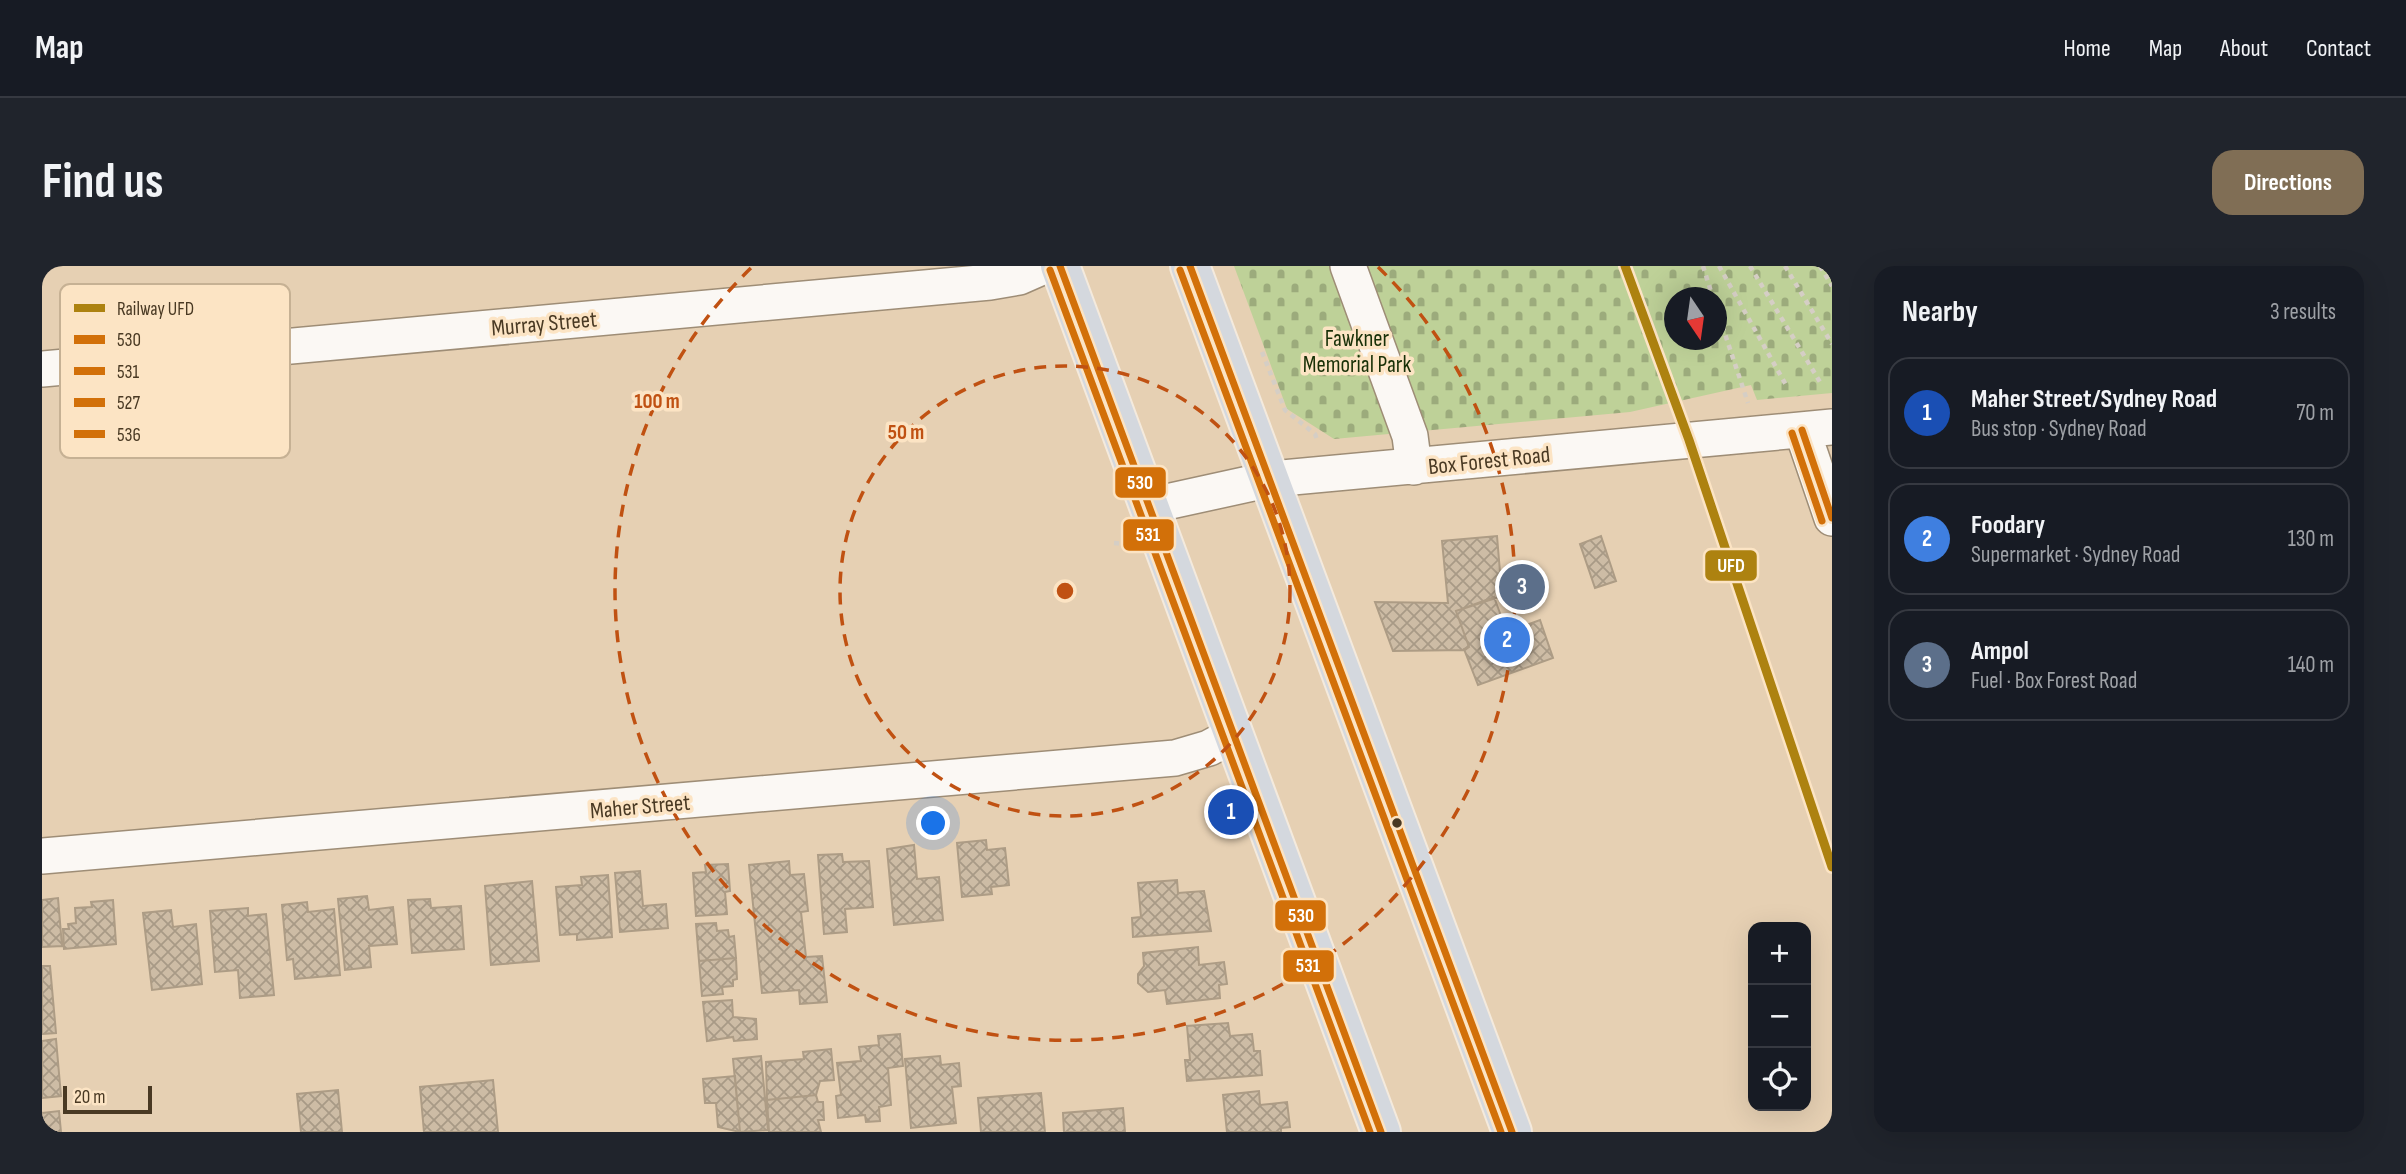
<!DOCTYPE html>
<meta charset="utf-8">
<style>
body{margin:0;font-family:"Sofia Sans Condensed",sans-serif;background:#20242c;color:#f1f3f6}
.controls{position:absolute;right:21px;bottom:21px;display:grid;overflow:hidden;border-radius:14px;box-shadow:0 7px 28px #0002}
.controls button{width:63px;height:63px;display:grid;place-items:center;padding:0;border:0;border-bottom:2px solid #363941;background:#171b24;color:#f1f3f6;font:35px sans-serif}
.compass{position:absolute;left:1622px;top:21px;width:63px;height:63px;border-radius:50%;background:#171b24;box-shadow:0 7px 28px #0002;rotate:167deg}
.scale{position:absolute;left:21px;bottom:18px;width:89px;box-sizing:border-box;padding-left:7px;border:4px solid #493923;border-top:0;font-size:19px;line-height:24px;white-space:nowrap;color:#493923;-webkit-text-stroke:5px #fce4c4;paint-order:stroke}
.you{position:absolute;left:892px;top:558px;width:24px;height:24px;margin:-18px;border:5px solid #fff;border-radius:50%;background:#1a73e8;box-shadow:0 0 0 10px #1a73e833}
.badge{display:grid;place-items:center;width:46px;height:46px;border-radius:50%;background:#806e55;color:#fff;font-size:23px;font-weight:700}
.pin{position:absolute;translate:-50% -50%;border:4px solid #fff;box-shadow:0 2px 7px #0006}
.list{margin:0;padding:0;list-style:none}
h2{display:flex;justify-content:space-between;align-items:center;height:91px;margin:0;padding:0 28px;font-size:30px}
h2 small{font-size:23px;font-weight:400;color:#9ea1a6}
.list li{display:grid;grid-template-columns:46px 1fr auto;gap:21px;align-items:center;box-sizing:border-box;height:112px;margin:0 14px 14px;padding:0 14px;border:2px solid #363941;border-radius:21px}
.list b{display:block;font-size:26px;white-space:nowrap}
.list p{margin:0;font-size:23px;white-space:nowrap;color:#9ea1a6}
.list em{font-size:23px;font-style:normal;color:#9ea1a6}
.icon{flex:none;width:38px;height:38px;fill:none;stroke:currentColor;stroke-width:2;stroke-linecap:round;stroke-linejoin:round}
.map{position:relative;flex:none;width:1790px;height:866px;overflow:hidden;border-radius:21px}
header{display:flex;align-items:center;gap:42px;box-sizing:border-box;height:98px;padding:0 35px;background:#171b24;border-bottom:2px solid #363941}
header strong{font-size:33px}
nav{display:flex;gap:38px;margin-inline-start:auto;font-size:24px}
.intro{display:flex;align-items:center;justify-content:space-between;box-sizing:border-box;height:168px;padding:0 42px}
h1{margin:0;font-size:49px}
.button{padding:18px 32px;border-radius:21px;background:#806e55;color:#fff;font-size:24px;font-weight:700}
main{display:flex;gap:42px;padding:0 42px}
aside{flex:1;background:#171b24;border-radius:21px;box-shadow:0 7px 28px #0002}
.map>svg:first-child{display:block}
.cemetery{fill:url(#cemetery-stones);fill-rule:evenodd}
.building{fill:url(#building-cross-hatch);stroke:#ad9c85;stroke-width:2}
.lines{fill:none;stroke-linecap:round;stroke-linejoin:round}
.minor-casing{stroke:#9e8d76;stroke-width:38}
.highway-casing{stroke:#f4eadd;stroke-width:42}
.path{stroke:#d5cec5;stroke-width:4.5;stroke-dasharray:5 5;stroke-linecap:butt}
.minor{stroke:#fbf8f4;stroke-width:35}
.highway{stroke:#d4d8de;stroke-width:38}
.bus-1-casing{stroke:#fce4c4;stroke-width:12}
.bus-2-casing{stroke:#fce4c4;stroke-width:12}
.bus-3-casing{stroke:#fce4c4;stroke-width:12}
.bus-4-casing{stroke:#fce4c4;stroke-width:12}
.bus-1{stroke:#d27009;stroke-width:7}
.bus-2{stroke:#d27009;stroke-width:7}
.bus-3{stroke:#d27009;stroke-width:7}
.bus-4{stroke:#d27009;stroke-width:7}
.rail-1-casing{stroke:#fce4c4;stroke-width:14}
.rail-1{stroke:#ad8210;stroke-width:9}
.ring{fill:none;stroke:#c05112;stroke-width:3.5;stroke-dasharray:12 9}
.bus-dot{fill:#493923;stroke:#fce4c4;stroke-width:2.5}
.labels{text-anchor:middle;stroke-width:7;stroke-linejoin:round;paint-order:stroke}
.street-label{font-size:23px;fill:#493923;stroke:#fce4c4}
.park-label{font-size:23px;fill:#183007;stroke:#fce4c4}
.key{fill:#fce4c4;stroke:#c6b194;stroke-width:2}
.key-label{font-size:19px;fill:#493923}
.centre{fill:#c05112;stroke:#fce4c4;stroke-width:3.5}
.ring-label{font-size:21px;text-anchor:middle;font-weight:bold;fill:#c05112;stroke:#fce4c4;stroke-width:7;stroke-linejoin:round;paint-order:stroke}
.line-badge{stroke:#fce4c4;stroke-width:2.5}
.badge-label{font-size:19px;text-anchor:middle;font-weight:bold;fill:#fff}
</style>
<header>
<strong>Map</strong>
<nav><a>Home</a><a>Map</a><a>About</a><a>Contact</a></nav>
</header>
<div class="intro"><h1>Find us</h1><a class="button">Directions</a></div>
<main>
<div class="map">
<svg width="1790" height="866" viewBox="0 0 1790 866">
<defs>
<pattern id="cemetery-stones" width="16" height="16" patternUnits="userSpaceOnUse" patternTransform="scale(1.75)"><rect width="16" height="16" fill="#bed198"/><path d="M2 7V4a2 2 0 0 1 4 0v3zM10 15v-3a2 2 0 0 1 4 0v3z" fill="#9cab7c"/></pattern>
<pattern id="building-cross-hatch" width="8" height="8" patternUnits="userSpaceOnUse" patternTransform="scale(1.75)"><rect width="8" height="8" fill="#cdbca5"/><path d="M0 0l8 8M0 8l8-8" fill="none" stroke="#a89a86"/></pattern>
</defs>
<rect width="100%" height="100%" fill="#e6d0b3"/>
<!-- cemetery -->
<path class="cemetery" d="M1192,0H1790V127L1715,134L1709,119L1588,146L1292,173L1245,143ZM1632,32H1674V74H1632Z"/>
<!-- building -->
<path class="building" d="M1455,270L1460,330L1414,345L1427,381L1423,384L1351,385L1333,336L1406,337L1400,275Z
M1559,270L1574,315L1553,322L1538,278Z
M1452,331L1465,366L1498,354L1511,392L1436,419L1422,383L1427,381L1414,345Z
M944,574L945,584L963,582L967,619L949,621L950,628L920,631L915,577Z
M872,579L875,613L897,611L901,654L852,659L845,583Z
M800,588L801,596L827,595L831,641L803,643L805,666L782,668L776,589Z
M747,595L748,609L762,608L766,645L759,646L764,691L780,690L785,736L758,738L757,724L720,727L707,599Z
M686,598L688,625L683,626L685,648L654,650L651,607L664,606L663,599Z
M598,605L601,640L624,638L626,662L578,666L573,607Z
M566,609L570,671L535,674V668L518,669L514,621L540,619L539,611Z
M1135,614L1136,627L1162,625L1169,665L1091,671L1090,652L1099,651L1096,617Z
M490,615L497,695L449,699L443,620Z
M325,630L327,644L351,641L355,678L327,680L329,701L303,704L296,633Z
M16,632L20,680L0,681V634Z
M388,633L389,642L419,640L422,683L370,687L366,634Z
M71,634L74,678L22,683L21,663H27L26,658L34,657L33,642L50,641L49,636Z
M265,636L266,646L292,643L298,709L253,713L251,693L245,694L240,639Z
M206,642V650L224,648L232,729L198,732L196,704L173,706L168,645Z
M129,644L131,661L154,658L160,718L110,724L101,647Z
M674,657L675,665L686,664L687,671L692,670L694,692L657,695L654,658Z
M1156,681L1157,699L1182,696L1185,718L1177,719L1178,732L1125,738L1123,724L1106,726L1096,717V708L1102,700L1101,687Z
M694,692L695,713L691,714V720L680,721L681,728L660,730L657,695Z
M0,700H8L14,767L0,768Z
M690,734L691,751L714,753L715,773L692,775L691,771L665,775L661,736Z
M1186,757L1188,770L1210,768L1212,785H1218L1220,809L1145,815L1143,794H1148L1145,760Z
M858,768L861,800L846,802L849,839L837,841L838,855L824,856L823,849L796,852L794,830L799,829L795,797L819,795L817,781L837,779L836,770Z
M14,773L19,830L0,832V775Z
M789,783L792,814L778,815L774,829L725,834L724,796L762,793L761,786Z
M719,790L726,864L698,866L691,793Z
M898,790L899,799L917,797L919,820L910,821L914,857L869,862L863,793Z
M693,810L698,866L676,861L674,837H663L661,813Z
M451,814L456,866H382L378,821Z
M296,824L300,866H259L255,828Z
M1217,825L1218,839L1245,836L1248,861L1239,862V866H1185L1181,829Z
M999,827L1003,866H939L936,832Z
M774,829L776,836H781L782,854H776L779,866H727L725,834Z
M1081,842L1083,866H1022L1021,847Z
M17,845L19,866H0V847Z"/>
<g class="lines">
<defs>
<path id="minor" d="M1306,0L1368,170L1372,201
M0,103L948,16L977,11L1002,0
M1760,164L1790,252
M1106,240L1229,213L1790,161
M0,590L1133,492L1167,482L1191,469"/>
<path id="highway" d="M1018,0L1339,866
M1148,0L1470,866"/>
</defs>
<!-- minor casing -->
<use href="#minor" class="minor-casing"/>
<!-- highway casing -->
<use href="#highway" class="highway-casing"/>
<!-- path -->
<path class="path" d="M1661,0L1671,32
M1677,0L1744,119
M1708,0L1778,116
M1743,0L1790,78
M1778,0L1790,20
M1674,41L1706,137
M1220,86L1243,144L1273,168L1276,176
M1072,277L1085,278"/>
<!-- minor -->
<use href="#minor" class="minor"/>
<!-- highway -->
<use href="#highway" class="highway"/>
<defs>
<path id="bus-1" d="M1018,0L1339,866
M1148,0L1470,866"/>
<path id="bus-2" d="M1008,4L1328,866
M1138,4L1459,866"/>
<path id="bus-3" d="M1760,164L1790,252"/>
<path id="bus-4" d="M1750,167L1780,255"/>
</defs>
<!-- bus-1 casing -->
<use href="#bus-1" class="bus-1-casing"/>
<!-- bus-2 casing -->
<use href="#bus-2" class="bus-2-casing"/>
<!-- bus-3 casing -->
<use href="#bus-3" class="bus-3-casing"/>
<!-- bus-4 casing -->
<use href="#bus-4" class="bus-4-casing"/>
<!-- bus-1 -->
<use href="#bus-1" class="bus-1"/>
<!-- bus-2 -->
<use href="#bus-2" class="bus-2"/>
<!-- bus-3 -->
<use href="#bus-3" class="bus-3"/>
<!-- bus-4 -->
<use href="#bus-4" class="bus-4"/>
<defs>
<path id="rail-1" d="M1583,0L1647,174L1790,601"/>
</defs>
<!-- rail-1 casing -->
<use href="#rail-1" class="rail-1-casing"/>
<!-- rail-1 -->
<use href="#rail-1" class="rail-1"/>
</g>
<!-- distance rings -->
<g class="ring">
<circle cx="1023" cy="325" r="225"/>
<path d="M1336 1A450 450 0 1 1 710 1"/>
</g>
<!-- markers -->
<circle class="bus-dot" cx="1355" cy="557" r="6"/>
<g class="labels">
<!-- street labels -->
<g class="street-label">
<text transform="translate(502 57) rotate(-5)" y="8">Murray Street</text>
<text transform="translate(1447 194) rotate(-6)" y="8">Box Forest Road</text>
<text transform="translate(598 540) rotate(-5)" y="8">Maher Street</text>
</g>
<!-- park labels -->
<g class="park-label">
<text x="1315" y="80">Fawkner<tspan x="1315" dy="26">Memorial Park</tspan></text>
</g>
</g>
<!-- legend -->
<rect x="18" y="18" width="230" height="174" rx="10" class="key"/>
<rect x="32" y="38" width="31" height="8" fill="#ad8210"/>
<rect x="32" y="69" width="31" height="9" fill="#d27009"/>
<rect x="32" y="101" width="31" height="8" fill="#d27009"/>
<rect x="32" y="132" width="31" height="9" fill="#d27009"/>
<rect x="32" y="164" width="31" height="8" fill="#d27009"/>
<g class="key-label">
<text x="75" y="49">Railway UFD</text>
<text x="75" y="80">530</text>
<text x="75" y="112">531</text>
<text x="75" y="143">527</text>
<text x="75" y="175">536</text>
</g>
<circle cx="1023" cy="325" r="10" class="centre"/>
<g class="ring-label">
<text x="615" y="142">100 m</text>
<text x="864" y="173">50 m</text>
</g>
<g class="line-badge">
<rect x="1072" y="200" width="53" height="33" rx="7" fill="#d27009"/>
<rect x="1080" y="252" width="53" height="34" rx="7" fill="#d27009"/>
<rect x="1662" y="283" width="54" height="33" rx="7" fill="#ad8210"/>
<rect x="1232" y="633" width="53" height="33" rx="7" fill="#d27009"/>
<rect x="1240" y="683" width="53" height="34" rx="7" fill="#d27009"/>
</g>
<g class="badge-label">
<text x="1098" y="223">530</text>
<text x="1106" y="275">531</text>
<text x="1689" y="306">UFD</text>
<text x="1259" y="656">530</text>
<text x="1266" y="706">531</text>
</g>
</svg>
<div class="controls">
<button>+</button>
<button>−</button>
<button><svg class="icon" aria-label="locate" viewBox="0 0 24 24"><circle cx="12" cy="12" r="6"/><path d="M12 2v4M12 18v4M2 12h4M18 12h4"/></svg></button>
</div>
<svg class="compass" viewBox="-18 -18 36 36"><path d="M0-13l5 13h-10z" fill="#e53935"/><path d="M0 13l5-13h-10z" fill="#9ea1a6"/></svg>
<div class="scale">20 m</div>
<div class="you"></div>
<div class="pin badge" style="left:1189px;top:546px;background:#1a4fb4">1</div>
<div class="pin badge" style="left:1465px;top:374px;background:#3f7fe0">2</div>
<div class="pin badge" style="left:1480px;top:321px;background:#5c6f8a">3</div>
</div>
<aside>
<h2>Nearby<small>3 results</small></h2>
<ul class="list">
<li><span class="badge" style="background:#1a4fb4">1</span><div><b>Maher Street/Sydney Road</b><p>Bus stop · Sydney Road</p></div><em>70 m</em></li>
<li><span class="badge" style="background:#3f7fe0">2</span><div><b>Foodary</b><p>Supermarket · Sydney Road</p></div><em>130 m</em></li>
<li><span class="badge" style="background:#5c6f8a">3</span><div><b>Ampol</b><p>Fuel · Box Forest Road</p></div><em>140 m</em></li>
</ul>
</aside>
</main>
